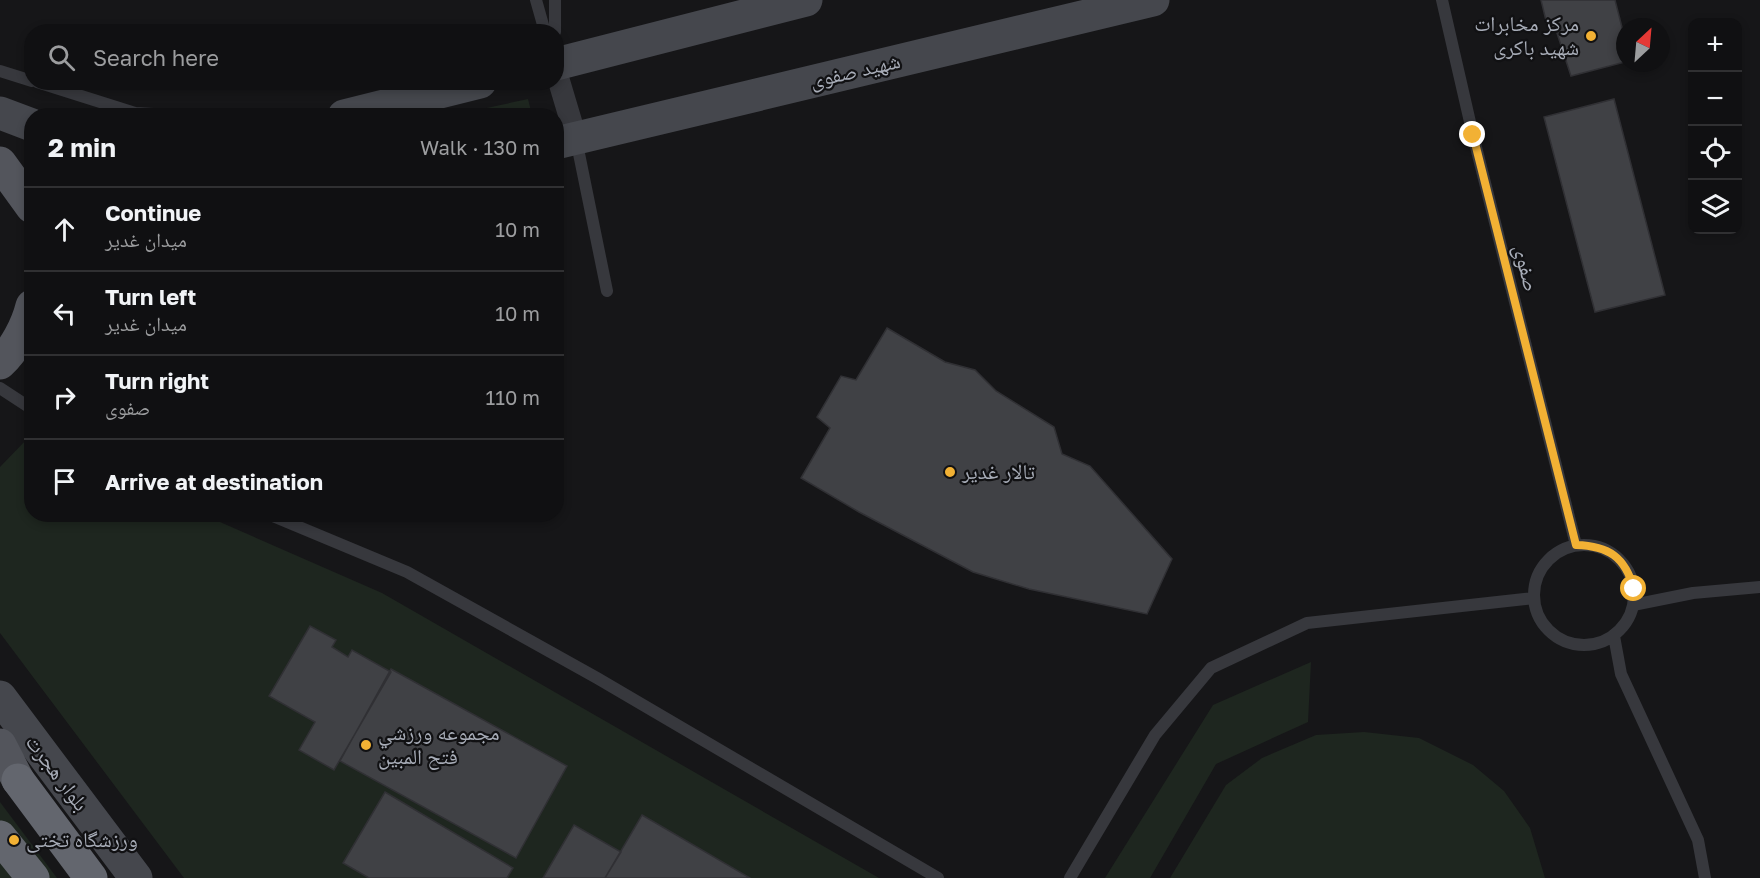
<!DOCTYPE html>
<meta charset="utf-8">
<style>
body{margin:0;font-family:"Golos Text","Noto Naskh Arabic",sans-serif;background:#1e1e20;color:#f1f3f6}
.controls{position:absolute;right:18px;top:18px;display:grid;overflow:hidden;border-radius:12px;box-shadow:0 3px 9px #0003}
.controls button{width:54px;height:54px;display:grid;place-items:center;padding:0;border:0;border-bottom:2px solid #303032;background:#101012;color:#f1f3f6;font:30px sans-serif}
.compass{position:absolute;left:1616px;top:18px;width:54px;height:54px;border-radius:50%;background:#101012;box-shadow:0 3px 9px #0003;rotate:26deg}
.stop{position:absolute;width:18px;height:18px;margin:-14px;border:4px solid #f2b134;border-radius:50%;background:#fff}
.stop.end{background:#f2b134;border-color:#fff;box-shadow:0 2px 6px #0008}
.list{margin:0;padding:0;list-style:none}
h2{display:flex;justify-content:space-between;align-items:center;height:78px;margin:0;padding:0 24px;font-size:26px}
h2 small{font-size:20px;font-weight:400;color:#9c9d9f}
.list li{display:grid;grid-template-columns:39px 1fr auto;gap:18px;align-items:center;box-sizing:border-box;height:84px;padding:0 24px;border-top:2px solid #303032}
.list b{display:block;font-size:22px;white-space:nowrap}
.list p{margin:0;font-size:20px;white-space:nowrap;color:#9c9d9f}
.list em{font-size:20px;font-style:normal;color:#9c9d9f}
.icon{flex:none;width:33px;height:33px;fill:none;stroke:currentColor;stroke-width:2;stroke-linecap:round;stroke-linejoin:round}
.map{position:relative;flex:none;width:1760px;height:878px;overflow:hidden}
.search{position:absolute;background:#101012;box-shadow:0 3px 9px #0003;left:24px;top:24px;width:540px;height:66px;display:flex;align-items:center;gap:15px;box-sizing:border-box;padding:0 21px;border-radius:24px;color:#9c9d9f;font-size:22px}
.panel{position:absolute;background:#101012;box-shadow:0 3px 9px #0003;left:24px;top:108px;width:540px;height:414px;border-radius:24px}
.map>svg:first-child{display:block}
.green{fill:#1e261f}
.building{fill:#404145;stroke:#303034;stroke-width:1.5}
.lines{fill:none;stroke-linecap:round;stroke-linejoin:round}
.lane{stroke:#37383d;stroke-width:12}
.street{stroke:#37383d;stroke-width:22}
.secondary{stroke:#45474d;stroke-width:33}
.primary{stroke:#53555c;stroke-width:33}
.highway{stroke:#63666e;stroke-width:33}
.route{stroke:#f2b134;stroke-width:8}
.poi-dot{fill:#f2b134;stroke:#111113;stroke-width:2}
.labels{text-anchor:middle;stroke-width:4.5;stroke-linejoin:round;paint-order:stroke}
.poi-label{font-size:21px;fill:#a8adb8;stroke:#111113;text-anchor:start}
.street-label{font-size:21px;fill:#a8adb8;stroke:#111113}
</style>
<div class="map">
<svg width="1760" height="878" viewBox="0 0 1760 878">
<rect width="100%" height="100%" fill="#161618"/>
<!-- green -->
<path class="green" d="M528,99L532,115H454Z
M28,438L32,439V514L204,515L382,593L879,878H184L0,633V467Z
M1311,662L1308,722L1216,764L1150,878H1105L1213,705Z
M1364,732L1419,738L1473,765L1504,791L1530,828L1545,878H1170L1226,785L1262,758L1316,735Z
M0,802L57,878H0Z"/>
<!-- building -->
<path class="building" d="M1541,0H1615L1625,39V62L1571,76L1556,30L1549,33Z
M1614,99L1665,295L1595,312L1544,117Z
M887,328L945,362L975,370L996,391L1054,427L1062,454L1090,466L1172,559L1147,614L1029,589L973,572L859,512L801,478L830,428L817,417L841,376L856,380Z
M310,626L336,640L332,647L348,657L352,650L391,672L334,770L299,750L315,722L269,696Z
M391,669L567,766L516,858L340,761Z
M385,792L513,868L507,878H369L343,863Z
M642,815L750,878H605Z
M574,825L621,852L605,878H543Z"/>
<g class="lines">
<!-- lane -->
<path class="lane" d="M536,0L545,32
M1442,0L1473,135L1576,545
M555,32V0
M0,71L32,81
M37,82L135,113L191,116
M576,139L607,291
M0,388L32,409
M268,514L407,572L597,678L938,878
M1534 595a50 50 0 1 1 100 0a50 50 0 1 1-100 0Z
M1633,605L1693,593L1760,587
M1614,636L1621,674L1698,840L1705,878
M1070,878L1155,735L1211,668L1307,623L1534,598"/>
<!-- street -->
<path class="street" d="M556,71L576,138"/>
<!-- secondary -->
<path class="secondary" d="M556,64L806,0
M0,113L32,125
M344,116L480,82
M556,143L1153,0
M0,697L136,878"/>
<!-- primary -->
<path class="primary" d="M0,163L32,207
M0,363C15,349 27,326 32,306
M0,745L18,780"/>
<!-- highway -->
<path class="highway" d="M18,780L91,878
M0,837L33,878"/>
</g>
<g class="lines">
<!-- route -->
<path class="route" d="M1473,135L1576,545C1609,546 1625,557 1634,589"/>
</g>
<!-- markers -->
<g class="poi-dot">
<circle cx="1591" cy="36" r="6"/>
<circle cx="950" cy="472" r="6"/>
<circle cx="366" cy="745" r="6"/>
<circle cx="14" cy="840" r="6"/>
</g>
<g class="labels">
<!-- poi labels -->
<g class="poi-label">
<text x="1579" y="31" text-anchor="end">مرکز مخابرات<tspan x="1579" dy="24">شهید باکری</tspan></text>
<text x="962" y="479">تالار غدیر</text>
<text x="378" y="740">مجموعه ورزشي<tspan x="378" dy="24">فتح المبين</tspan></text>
<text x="26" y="847">ورزشگاه تختی</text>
</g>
<!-- street labels -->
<g class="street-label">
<text transform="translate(855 71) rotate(-13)" y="7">شهید صفوی</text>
<text transform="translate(1526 268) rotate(76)" y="7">صفوی</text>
<text transform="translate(57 773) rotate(53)" y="7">بلوار هجرت</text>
</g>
</g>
</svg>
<div class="controls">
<button>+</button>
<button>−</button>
<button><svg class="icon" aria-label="locate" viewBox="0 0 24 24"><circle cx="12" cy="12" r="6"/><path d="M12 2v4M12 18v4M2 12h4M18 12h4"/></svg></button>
<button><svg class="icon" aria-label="layers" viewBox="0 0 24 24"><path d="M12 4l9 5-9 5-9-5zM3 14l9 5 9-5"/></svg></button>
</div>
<svg class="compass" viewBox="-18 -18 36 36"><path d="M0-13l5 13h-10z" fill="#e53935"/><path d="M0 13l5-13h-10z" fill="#9c9d9f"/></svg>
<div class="stop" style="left:1634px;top:589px"></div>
<div class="stop end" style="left:1473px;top:135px"></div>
<div class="search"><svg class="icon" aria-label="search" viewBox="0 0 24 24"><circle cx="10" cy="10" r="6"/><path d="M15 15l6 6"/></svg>Search here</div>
<section class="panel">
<h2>2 min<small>Walk · 130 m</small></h2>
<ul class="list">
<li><svg class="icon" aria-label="ahead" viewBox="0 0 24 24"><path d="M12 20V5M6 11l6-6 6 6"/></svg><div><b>Continue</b><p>میدان غدیر</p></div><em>10 m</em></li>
<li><svg class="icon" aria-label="left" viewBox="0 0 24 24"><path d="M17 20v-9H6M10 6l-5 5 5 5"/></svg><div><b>Turn left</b><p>میدان غدیر</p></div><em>10 m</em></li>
<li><svg class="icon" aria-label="right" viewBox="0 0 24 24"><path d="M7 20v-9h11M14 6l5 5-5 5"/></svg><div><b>Turn right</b><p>صفوی</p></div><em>110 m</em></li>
<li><svg class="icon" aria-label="arrive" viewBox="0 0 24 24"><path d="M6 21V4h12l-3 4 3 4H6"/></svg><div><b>Arrive at destination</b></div></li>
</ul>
</section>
</div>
